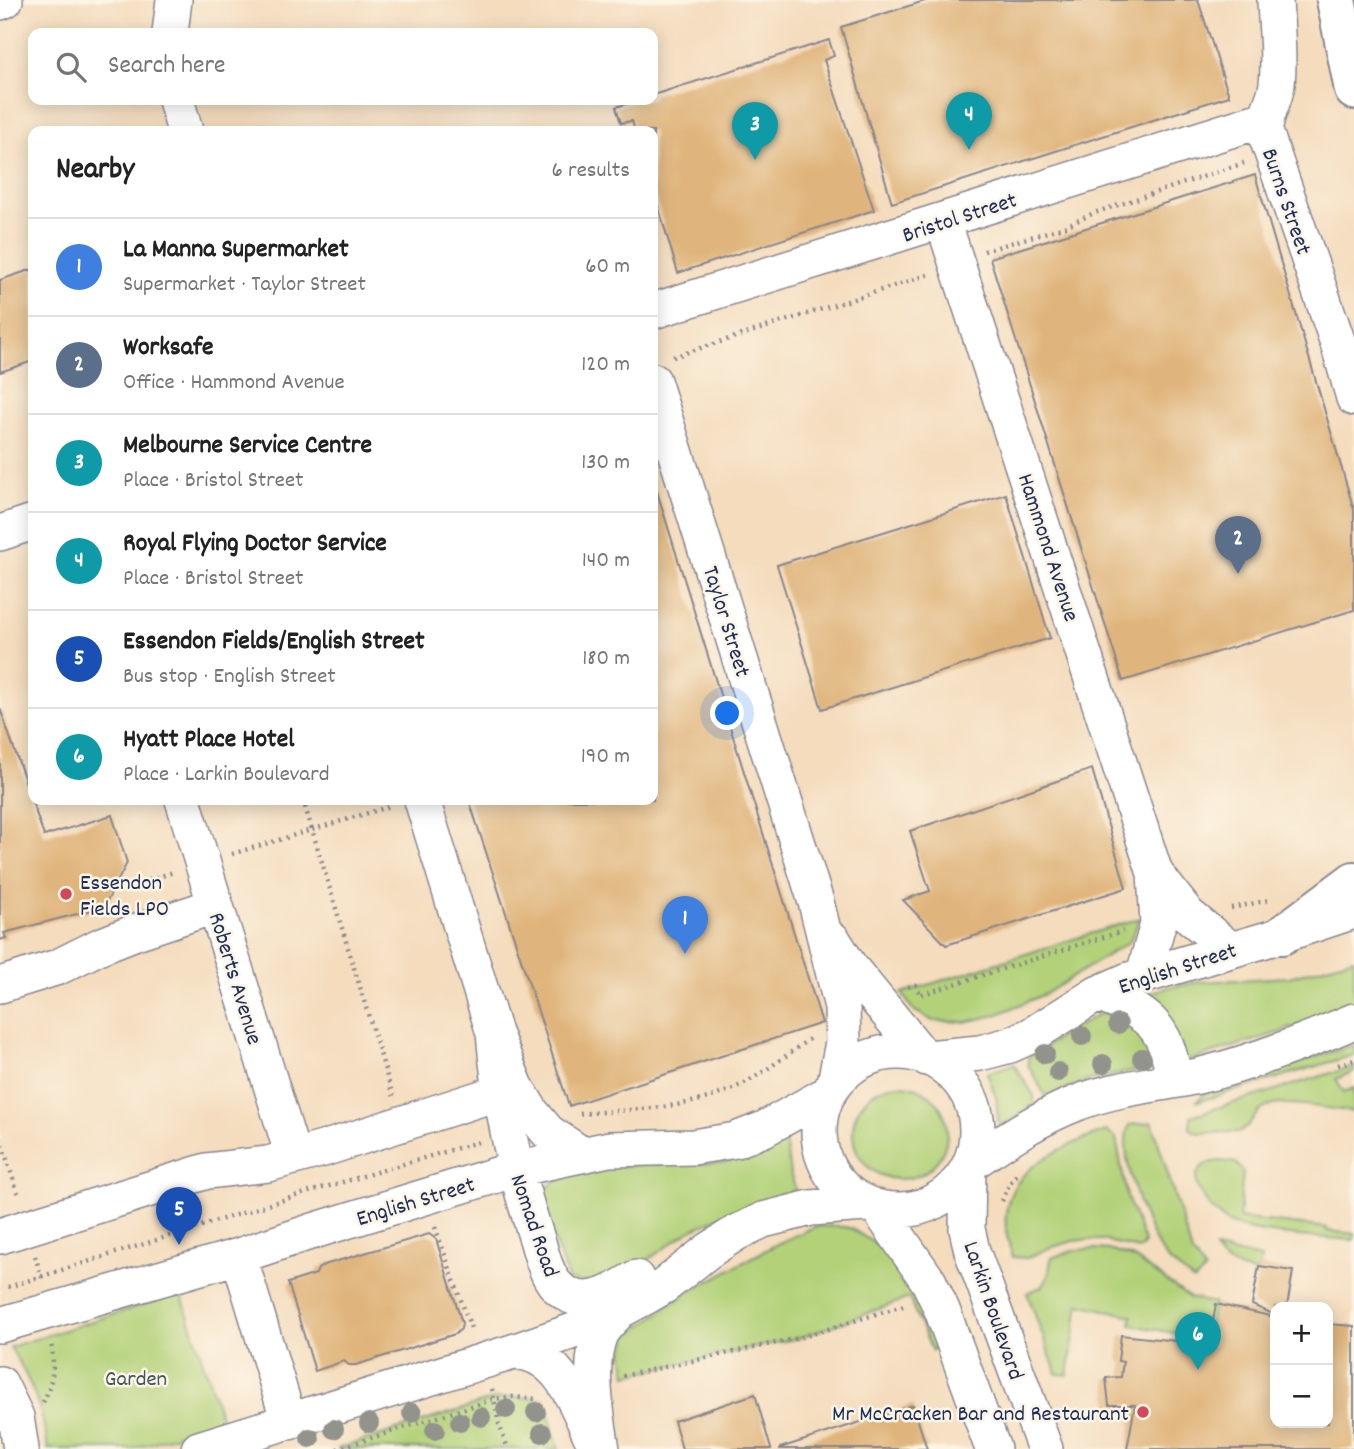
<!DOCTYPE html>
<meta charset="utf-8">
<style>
body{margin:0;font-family:Dekko,sans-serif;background:#f6f6f6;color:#222}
.controls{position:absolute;right:21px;bottom:21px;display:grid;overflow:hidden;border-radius:14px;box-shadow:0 4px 18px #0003}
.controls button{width:63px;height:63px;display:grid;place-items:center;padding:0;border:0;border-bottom:2px solid #e0e0e0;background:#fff;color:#222;font:35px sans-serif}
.you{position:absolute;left:728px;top:714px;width:24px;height:24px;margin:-18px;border:5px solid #fff;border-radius:50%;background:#1a73e8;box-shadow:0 0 0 10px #1a73e833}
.badge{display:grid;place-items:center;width:46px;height:46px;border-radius:50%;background:#d1495b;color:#fff;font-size:23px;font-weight:700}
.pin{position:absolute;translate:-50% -58px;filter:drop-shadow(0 2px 4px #0008)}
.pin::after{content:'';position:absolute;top:37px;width:24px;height:21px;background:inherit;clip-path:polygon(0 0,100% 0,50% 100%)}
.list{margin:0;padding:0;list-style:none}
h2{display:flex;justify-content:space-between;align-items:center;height:91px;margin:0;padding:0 28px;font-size:30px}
h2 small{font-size:23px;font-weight:400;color:#767676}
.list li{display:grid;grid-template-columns:46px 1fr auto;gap:21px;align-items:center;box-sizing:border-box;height:98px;padding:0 28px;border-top:2px solid #e0e0e0}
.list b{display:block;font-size:26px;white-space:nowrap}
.list p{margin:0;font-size:23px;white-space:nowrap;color:#767676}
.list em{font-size:23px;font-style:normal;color:#767676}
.icon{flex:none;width:38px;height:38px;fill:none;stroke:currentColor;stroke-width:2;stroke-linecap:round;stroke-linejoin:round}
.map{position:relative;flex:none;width:1354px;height:1449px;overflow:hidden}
.search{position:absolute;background:#fff;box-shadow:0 4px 18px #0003;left:28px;top:28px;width:630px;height:77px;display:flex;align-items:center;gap:18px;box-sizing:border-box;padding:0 24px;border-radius:14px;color:#767676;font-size:26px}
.panel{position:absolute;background:#fff;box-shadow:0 4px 18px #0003;left:28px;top:126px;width:630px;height:679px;border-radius:14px}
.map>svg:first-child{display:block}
.green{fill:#b2d178;stroke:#66806b;stroke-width:2}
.building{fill:#e0b57d}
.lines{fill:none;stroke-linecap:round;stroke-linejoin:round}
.minor-casing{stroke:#88868e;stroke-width:38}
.highway-casing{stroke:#88868e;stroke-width:42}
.path{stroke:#88868e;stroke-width:4.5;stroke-dasharray:2 5;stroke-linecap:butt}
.minor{stroke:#fff;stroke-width:35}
.highway{stroke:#fff;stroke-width:38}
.tree{fill:#92938c}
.poi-dot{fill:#d1495b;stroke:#fcf5e5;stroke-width:2.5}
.labels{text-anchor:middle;stroke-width:5;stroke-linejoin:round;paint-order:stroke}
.street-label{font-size:23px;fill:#1b2f5e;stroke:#fcf5e5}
.poi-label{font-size:23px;fill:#1b2f5e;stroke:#fcf5e5;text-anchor:start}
.park-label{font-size:23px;fill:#415864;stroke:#fcf5e5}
</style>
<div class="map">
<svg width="1354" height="1449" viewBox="0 0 1354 1449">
<rect width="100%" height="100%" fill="#fcf5e5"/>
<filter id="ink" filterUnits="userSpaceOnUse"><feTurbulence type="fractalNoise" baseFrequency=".0143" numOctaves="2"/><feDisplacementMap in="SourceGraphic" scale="14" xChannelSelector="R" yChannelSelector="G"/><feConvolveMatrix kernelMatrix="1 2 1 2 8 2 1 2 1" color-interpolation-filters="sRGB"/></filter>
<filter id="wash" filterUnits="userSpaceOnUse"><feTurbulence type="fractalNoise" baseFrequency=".00686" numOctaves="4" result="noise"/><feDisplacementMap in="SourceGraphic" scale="28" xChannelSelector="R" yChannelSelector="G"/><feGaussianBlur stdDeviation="1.57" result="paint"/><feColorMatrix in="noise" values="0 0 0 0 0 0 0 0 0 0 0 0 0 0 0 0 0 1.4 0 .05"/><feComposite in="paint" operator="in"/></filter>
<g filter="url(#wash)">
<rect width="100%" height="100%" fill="#f4dcbd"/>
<!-- green -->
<path class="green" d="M1140,918L1130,941L1047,993L996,1015L966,1022L933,1021L913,1010L902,993Z
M1354,958V1003L1284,1031L1181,1063L1139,997L1165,988L1201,982L1289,977Z
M1102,1012L1138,1023L1158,1067L1092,1079L1046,1097L1028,1065V1057Z
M1354,1045V1055L1196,1102L1207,1091Z
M1014,1064L1034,1096V1104L999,1127L996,1097L987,1073Z
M1354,1066V1071L1336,1079L1344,1092L1354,1088V1112C1332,1110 1282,1098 1264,1108C1253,1114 1251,1127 1240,1132L1198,1133L1190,1129L1191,1116Z
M853 1132a47 47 0 1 1 94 0a47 47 0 1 1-94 0Z
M1152,1122L1192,1253L1205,1271L1194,1281C1183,1272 1170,1264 1162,1252C1147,1232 1115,1147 1130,1125Z
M1106,1131L1116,1138L1127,1197L1144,1241L1143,1246L1138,1249L1103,1240H1077L1049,1248L1027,1258L1013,1257C984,1180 1044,1153 1106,1131Z
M785,1139L790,1174L796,1190L724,1215L689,1231L642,1264L606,1285L569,1281L540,1202C548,1153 686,1168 725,1162C746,1158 766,1150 785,1139Z
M1220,1161L1236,1163L1243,1172L1239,1218L1327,1228V1231L1354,1234V1240C1320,1237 1261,1236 1231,1224C1217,1218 1186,1184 1200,1169C1204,1163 1213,1162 1220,1161Z
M816,1226C826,1227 840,1225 849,1228C855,1230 862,1236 868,1239C907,1263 922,1304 937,1346L932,1351L909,1298L799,1338L627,1375L623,1352L629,1335L685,1294L777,1244Z
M1096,1249L1109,1250L1134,1258L1190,1298L1214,1303L1207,1339L1131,1325L1132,1316L1079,1304L1068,1375L1057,1374L1027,1293L1043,1286L1049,1274L1051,1258L1074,1250Z
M1215,1249L1261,1258L1258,1273C1242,1270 1222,1265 1215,1249Z
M181,1293L222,1421L132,1449H48C43,1410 31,1380 10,1347Z
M512,1397L544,1399L559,1449H337L494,1399Z"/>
<g id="blocks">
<!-- building -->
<path class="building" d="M928,0H1198L1229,96L892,203L841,27Z
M829,40L834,56L824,60L874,210L678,273L653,189V131H635L632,121L621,123L616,107L639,100H653V95Z
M1255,175L1354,510V610L1123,681L990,258Z
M33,269V361L0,372V280Z
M653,479L822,1023L569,1106L469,800H653Z
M1006,494L1050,638L822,709L777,565Z
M0,708L44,836L112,815L127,863L104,907L4,933L6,938L0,940Z
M1092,769L1126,888L946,945L903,900L930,891L910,831Z
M429,1234L436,1239L462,1323L461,1329L455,1334L356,1365H349L344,1361L315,1371L288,1283L316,1274L318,1269L324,1265Z
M1259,1266L1293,1271L1287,1307H1275V1315L1252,1305Z
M1216,1304L1275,1317V1423H1328V1324L1354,1326V1449H1127L1135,1405H1109L1106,1378L1121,1377L1123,1362L1118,1361L1121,1335L1214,1345L1215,1332H1211Z
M755,1394L771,1449H682L674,1421Z
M913,1405L927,1449H780V1448Z"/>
</g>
</g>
<g filter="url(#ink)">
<use href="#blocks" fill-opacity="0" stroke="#88868e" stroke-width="2"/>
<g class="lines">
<defs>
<path id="minor" d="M1275,0C1276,27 1280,57 1277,84C1275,101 1264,115 1265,132L1339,346L1354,398
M0,2L5,0
M170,33L174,0
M176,100L185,131
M943,221L1155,873L1158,924L1144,974
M653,311L1265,119
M653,381L816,902L842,1007L843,1043L835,1083
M0,533L33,522
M183,800L293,1156
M422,800L494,1033L516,1087L532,1113L548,1132L581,1154
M1155,873L1188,915L1230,949
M833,940L850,967L923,1056
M0,985L58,967L100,946L133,933L214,906
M1097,994C1148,1012 1167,1025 1174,1080
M494,1033C500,1102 513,1167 535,1233C540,1247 543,1265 551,1278C555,1286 563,1292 571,1296C593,1306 617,1289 636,1278
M819 1131a79 79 0 1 1 158 0a79 79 0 1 1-158 0Z
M927,1058L980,1053L1010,1045L1030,1036L1097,994L1129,980L1282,935L1354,911
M970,1164C1004,1141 1038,1118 1077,1103C1117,1087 1161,1085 1202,1075C1254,1062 1305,1042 1354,1021
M968,1168L967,1229L972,1251L1045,1449
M878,1208L929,1282L942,1310L993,1449
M0,1236L207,1171L268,1164L323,1149L516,1087
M239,1256L289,1422
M0,1325L239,1256L310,1232L516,1169L609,1149L693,1147L736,1140L764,1129L829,1093
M513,1352C558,1350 576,1403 591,1436
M0,1384L16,1417L21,1449
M199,1449L513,1352L596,1323L647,1296L664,1286L708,1251L736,1233L763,1220L811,1208L866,1204
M602,1449C597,1418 587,1363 600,1334C604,1326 612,1319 618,1313"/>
<path id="highway" d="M1336,0L1354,90
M1282,935L1354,881"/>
</defs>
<!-- minor casing -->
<use href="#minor" class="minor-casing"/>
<!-- highway casing -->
<use href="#highway" class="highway-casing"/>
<!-- path -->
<path class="path" d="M984,251L1064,227L1094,213L1244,163
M673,357L928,275
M303,800L393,1096
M232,854L391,806
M136,884L174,872
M1231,908L1270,900
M908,987L916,985L920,995L1123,931
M1338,1065L1354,1060
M580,1114C626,1109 676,1110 720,1094C754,1082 782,1058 812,1037
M0,1138L19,1197
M1002,1201L1010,1183L1018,1173
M435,1227L472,1331
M35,1256L42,1278
M8,1287L299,1195L478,1142
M623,1376L799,1338L906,1305
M492,1389L494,1399L512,1397L538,1399
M43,1402C53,1383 55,1365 51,1343
M337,1449L494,1399L499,1424L508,1449"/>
<!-- minor -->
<use href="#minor" class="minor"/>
<!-- highway -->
<use href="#highway" class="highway"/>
</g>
<!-- trees -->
<g class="tree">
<circle cx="1118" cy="1024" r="10"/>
<circle cx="1082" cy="1036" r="10"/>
<circle cx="1045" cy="1054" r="10"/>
<circle cx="1142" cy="1058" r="10"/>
<circle cx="1103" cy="1064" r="10"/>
<circle cx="1058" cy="1072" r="10"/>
<circle cx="506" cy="1409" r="10"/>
<circle cx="536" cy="1412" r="10"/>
<circle cx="412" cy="1413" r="10"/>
<circle cx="481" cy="1417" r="10"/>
<circle cx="460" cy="1422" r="10"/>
<circle cx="369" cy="1423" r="10"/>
<circle cx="334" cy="1429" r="10"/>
<circle cx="435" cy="1430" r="10"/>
<circle cx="542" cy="1433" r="10"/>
<circle cx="310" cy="1438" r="10"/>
</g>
</g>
<!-- markers -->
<g class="poi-dot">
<circle cx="66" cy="894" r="7"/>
<circle cx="1143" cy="1412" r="7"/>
</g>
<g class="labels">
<!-- street labels -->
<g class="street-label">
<text transform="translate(1288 201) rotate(71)" y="8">Burns Street</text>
<text transform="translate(959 216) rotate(-18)" y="8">Bristol Street</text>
<text transform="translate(1050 547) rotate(72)" y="8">Hammond Avenue</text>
<text transform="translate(728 621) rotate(73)" y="8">Taylor Street</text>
<text transform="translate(1177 967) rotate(-18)" y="8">English Street</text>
<text transform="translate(237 978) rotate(73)" y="8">Roberts Avenue</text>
<text transform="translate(415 1200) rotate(-17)" y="8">English Street</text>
<text transform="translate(536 1225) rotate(71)" y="8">Nomad Road</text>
<text transform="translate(995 1310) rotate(71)" y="8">Larkin Boulevard</text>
</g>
<!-- poi labels -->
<g class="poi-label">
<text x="80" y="889">Essendon<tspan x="80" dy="26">Fields LPO</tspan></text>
<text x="1129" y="1420" text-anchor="end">Mr McCracken Bar and Restaurant</text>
</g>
<!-- park labels -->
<g class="park-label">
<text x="136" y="1385">Garden</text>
</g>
</g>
</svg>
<div class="controls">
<button>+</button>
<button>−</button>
</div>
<div class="you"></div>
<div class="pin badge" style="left:685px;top:954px;background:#3f7fe0">1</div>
<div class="pin badge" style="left:1238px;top:574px;background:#5c6f8a">2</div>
<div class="pin badge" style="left:755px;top:160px;background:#0f9aa8">3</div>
<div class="pin badge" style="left:969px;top:150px;background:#0f9aa8">4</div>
<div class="pin badge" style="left:179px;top:1245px;background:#1a4fb4">5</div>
<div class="pin badge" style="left:1198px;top:1370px;background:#0f9aa8">6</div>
<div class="search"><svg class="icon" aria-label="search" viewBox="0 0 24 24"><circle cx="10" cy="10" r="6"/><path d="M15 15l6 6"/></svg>Search here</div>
<section class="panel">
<h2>Nearby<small>6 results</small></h2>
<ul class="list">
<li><span class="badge" style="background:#3f7fe0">1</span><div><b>La Manna Supermarket</b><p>Supermarket · Taylor Street</p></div><em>60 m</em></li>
<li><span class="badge" style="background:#5c6f8a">2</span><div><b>Worksafe</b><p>Office · Hammond Avenue</p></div><em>120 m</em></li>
<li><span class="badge" style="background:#0f9aa8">3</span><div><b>Melbourne Service Centre</b><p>Place · Bristol Street</p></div><em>130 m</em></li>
<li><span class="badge" style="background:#0f9aa8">4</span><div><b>Royal Flying Doctor Service</b><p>Place · Bristol Street</p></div><em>140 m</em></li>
<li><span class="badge" style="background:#1a4fb4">5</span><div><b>Essendon Fields/English Street</b><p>Bus stop · English Street</p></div><em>180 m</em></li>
<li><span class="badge" style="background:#0f9aa8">6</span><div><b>Hyatt Place Hotel</b><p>Place · Larkin Boulevard</p></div><em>190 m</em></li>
</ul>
</section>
</div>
